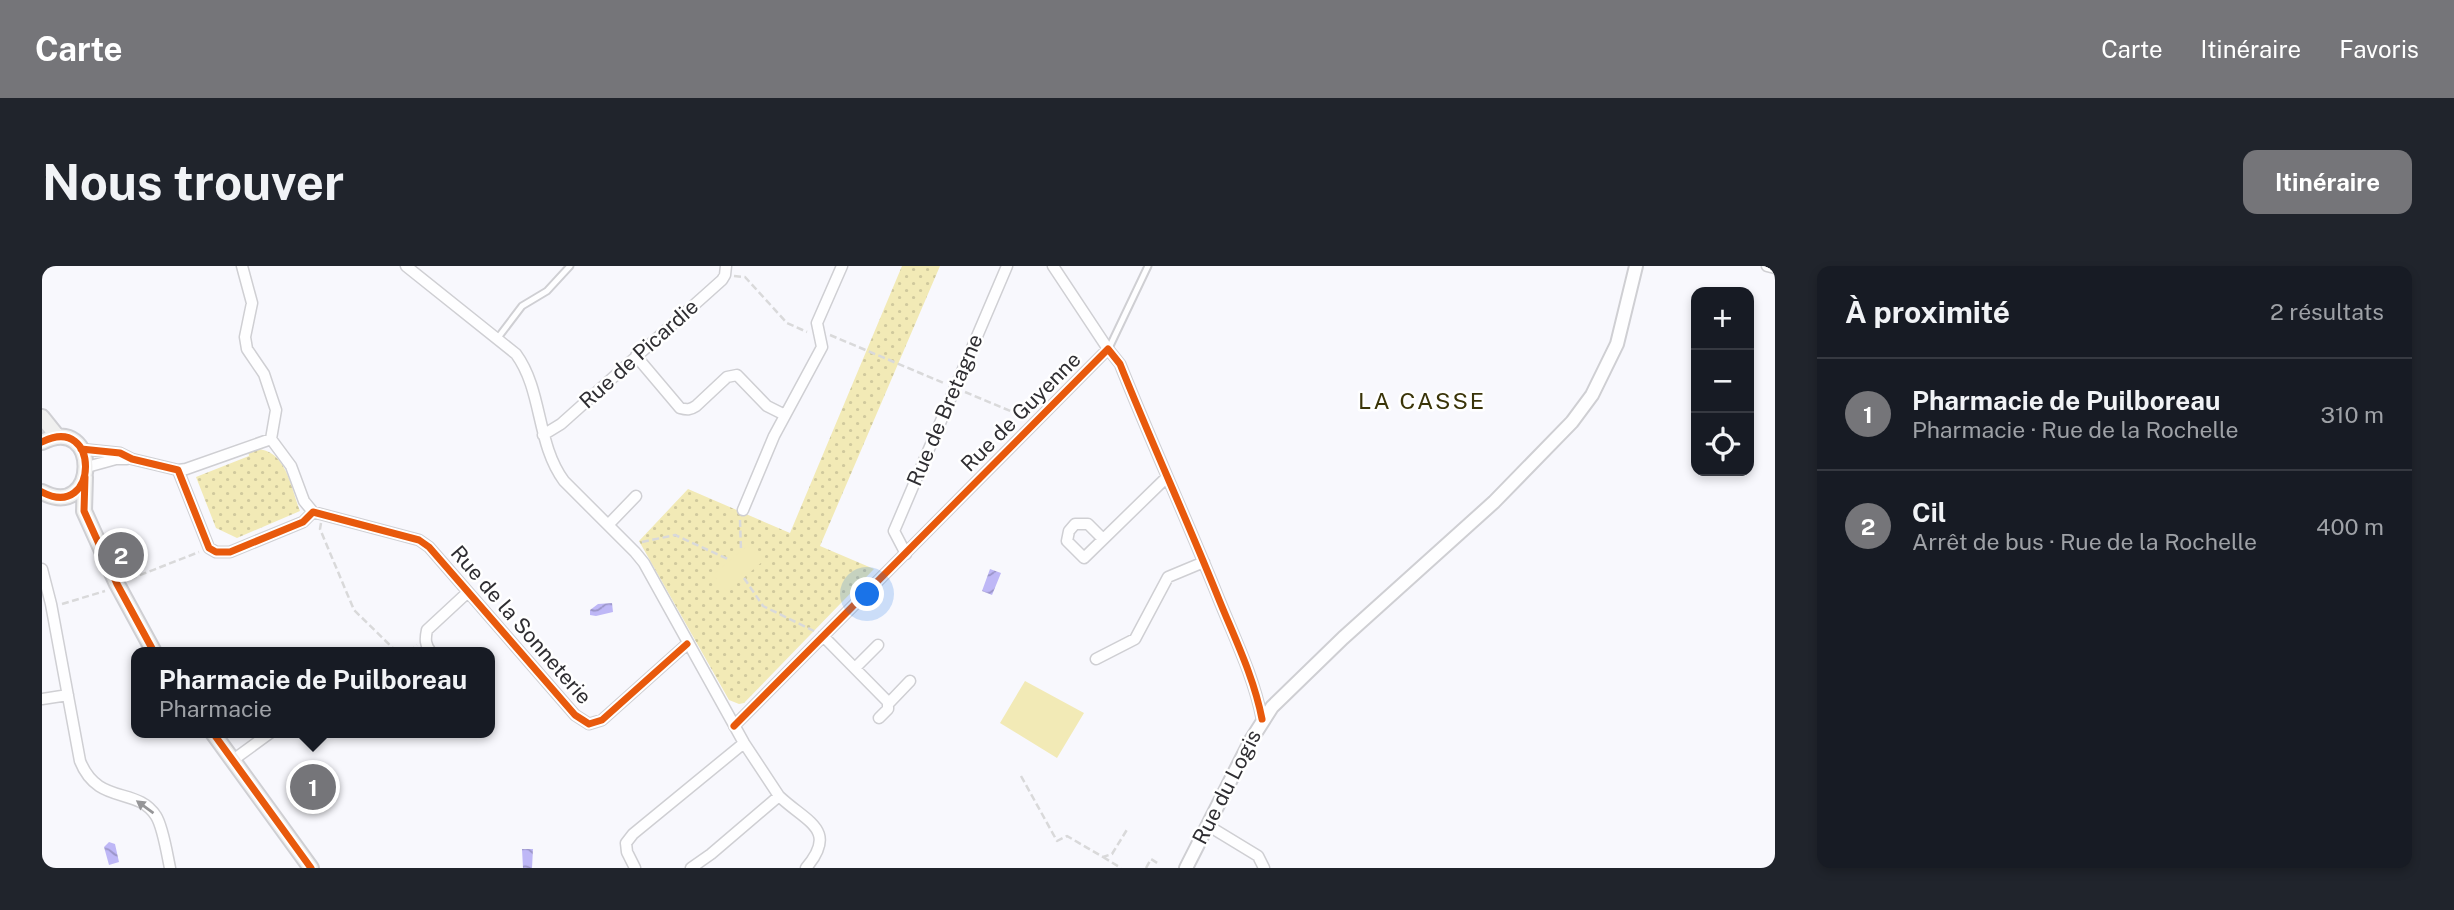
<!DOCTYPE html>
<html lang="fr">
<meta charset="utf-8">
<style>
body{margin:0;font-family:"Public Sans",sans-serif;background:#20242c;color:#f1f3f6}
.controls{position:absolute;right:21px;top:21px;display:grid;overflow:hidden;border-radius:14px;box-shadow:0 4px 10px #0003}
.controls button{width:63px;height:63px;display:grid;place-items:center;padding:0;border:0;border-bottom:2px solid #363941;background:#171b24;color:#f1f3f6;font:35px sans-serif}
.you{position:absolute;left:826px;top:329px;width:24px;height:24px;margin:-18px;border:5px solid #fff;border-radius:50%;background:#1a73e8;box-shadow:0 0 0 10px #1a73e833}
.badge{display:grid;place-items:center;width:46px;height:46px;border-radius:50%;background:#757579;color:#fff;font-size:23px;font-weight:700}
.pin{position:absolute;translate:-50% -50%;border:4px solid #fff;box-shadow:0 2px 7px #0006}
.popup{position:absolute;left:89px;top:381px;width:364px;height:91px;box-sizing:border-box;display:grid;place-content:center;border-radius:14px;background:#171b24;filter:drop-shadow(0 2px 5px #0005);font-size:23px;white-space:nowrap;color:#9ea1a6}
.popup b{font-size:26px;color:#f1f3f6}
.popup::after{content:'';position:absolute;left:50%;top:100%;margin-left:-14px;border:14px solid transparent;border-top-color:#171b24}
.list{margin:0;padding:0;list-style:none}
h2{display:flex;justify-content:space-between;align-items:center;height:91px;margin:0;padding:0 28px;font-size:30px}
h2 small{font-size:23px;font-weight:400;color:#9ea1a6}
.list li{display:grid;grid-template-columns:46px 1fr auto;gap:21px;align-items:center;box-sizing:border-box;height:112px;padding:0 28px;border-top:2px solid #363941}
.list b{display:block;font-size:26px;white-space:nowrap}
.list p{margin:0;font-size:23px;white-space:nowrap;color:#9ea1a6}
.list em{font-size:23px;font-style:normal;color:#9ea1a6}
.icon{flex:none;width:38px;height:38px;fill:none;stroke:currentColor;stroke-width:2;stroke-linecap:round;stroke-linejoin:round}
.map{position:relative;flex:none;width:1733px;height:602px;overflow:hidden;border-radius:14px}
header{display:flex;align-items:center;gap:42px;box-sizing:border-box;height:98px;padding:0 35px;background:#757579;color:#fff}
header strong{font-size:33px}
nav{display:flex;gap:38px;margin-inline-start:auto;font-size:24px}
.intro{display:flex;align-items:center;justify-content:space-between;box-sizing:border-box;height:168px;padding:0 42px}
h1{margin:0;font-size:49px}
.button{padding:18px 32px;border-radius:14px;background:#757579;color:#fff;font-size:24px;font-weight:700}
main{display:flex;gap:42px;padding:0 42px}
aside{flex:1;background:#171b24;border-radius:14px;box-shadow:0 4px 10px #0003}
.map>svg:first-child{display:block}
.grass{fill:url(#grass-dots)}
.park{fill:#f2eab6}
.water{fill:url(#water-waves)}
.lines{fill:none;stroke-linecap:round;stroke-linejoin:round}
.service-casing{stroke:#cfcfd3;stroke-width:9}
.minor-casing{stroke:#cfcfd3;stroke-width:13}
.tertiary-casing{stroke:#cfcfd3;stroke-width:16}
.secondary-casing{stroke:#cfcfd3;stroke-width:18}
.path{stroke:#d9d9da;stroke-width:2.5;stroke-dasharray:7 3.5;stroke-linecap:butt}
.service{stroke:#fefeff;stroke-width:5}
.minor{stroke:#fefeff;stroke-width:10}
.tertiary{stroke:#fefeff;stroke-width:12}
.secondary{stroke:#f0f0ef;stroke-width:14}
.cycleway-casing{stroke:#fff;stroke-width:11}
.cycleway{stroke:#e8590c;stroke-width:7}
.oneway{fill:#969698}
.labels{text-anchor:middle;stroke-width:5;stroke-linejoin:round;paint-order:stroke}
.street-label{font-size:21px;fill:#2f2e32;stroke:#fff}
.neighbourhood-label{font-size:23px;letter-spacing:2px;fill:#3a3408;stroke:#fff}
</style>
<header>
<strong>Carte</strong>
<nav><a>Carte</a><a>Itinéraire</a><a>Favoris</a></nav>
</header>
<div class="intro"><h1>Nous trouver</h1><a class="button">Itinéraire</a></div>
<main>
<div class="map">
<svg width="1733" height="602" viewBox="0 0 1733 602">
<defs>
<pattern id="grass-dots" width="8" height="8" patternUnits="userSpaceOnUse" patternTransform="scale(1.75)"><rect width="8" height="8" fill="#f2eab6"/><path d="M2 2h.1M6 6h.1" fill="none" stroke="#d0c99d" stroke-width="1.8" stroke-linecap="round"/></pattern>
<pattern id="water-waves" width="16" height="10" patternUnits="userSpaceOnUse" patternTransform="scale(1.75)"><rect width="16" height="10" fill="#beb7f6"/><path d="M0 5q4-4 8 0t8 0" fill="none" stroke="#9b95c8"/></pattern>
</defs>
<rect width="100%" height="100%" fill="#f8f8fd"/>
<!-- grass -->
<path class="grass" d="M860,0H898L778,280L832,303L702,437L697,438L687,434L597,275L646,223L748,267Z
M214,183C244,183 249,222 258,245L195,272L174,262L154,211L207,190L206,185Z"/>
<!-- park -->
<path class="park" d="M706,279L720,296L685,326L671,309Z
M983,415L1042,447L1015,492L958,457Z"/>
<!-- water -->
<path class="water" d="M948,303L959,307L950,329L940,325Z
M570,337L571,346L554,350L548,349V344L556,338Z
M67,576L73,578L77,596L67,599L62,581Z
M480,583H491L490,602H481Z"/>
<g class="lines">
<defs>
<path id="service" d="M455,73L480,40L505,25L528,0
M1067,82L1106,0"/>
<path id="minor" d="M200,0L210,37L203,71L205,83L222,108L234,144L229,173
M364,0L474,88C501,125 494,177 522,215L593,286L602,297L702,477L737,530L669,588L649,602
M1011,0L1066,83
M1725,0L1733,2
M594,90L638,142C645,144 648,144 654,140L685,111L695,109L725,140L743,149
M501,169L519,158L680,14L683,9L684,0
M39,183L78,187L90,193L136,204L167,282L174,286H188L261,256L271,246L377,274L387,281L533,449L547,458L560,454L645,378
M45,201L74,193H85
M136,204L144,203L229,173L249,200L262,235L271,246
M701,244L732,170L780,81L775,57L800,0
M566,259L594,230
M1061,273L1046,258H1033L1027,265L1025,275L1042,292L1124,212
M864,288L852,265L965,0
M0,303L9,338L38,495C56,540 95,520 114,550C121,561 125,588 128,602
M781,370L847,437
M389,386C383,379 383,373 385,364L426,326
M1054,393L1093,373L1126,311L1162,296
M813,402L836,379
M0,433L26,429
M837,452L846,443V438L868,415
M692,460L1066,83L1078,98C1110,178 1146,256 1178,336C1194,375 1212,412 1220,453
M191,494L228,467
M737,530C764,556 797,563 764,602
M1165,559L1216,590L1222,602
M593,602L585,586L584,577L591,568L702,477"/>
<path id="tertiary" d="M1144,602L1209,474L1230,441L1301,372L1452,236L1530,156L1550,129L1575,78L1594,0"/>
<path id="secondary" d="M0,151L16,171
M0,176C59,146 57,256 0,226
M43,211L42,245L75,318L112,386
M171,467L269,602"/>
</defs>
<!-- service casing -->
<use href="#service" class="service-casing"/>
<!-- minor casing -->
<use href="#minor" class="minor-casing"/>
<!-- tertiary casing -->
<use href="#tertiary" class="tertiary-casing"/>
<!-- secondary casing -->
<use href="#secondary" class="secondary-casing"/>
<!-- path -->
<path class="path" d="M692,10L703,11L745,57L765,66
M788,69L904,118
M923,126L985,152
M698,254L699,285
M279,257L278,263L312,344L355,386
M600,276L633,269L688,294
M702,312L721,340L772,365
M88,313L157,286
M20,338L63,325
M367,386L375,379
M979,510L1015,575L1025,570L1061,591L1070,588L1086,562
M1061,591L1079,602
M1104,602L1109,593L1117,598"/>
<!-- service -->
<use href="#service" class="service"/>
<!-- minor -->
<use href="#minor" class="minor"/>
<!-- tertiary -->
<use href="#tertiary" class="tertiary"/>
<!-- secondary -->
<use href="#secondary" class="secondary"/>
<defs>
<path id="cycleway" d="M0,176C59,146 57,256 0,226
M39,183L78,187L90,193L136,204L167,282L174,286H188L261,256L271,246L377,274L387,281L533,449L547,458L560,454L645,378
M43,211L42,245L75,318L112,386
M692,460L1066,83L1078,98C1110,178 1146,256 1178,336C1194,375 1212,412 1220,453
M171,467L269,602"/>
</defs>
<!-- cycleway casing -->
<use href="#cycleway" class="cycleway-casing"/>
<!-- cycleway -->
<use href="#cycleway" class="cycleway"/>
</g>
<!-- one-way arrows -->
<defs><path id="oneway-solid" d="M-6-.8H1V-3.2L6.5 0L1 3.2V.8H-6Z" transform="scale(1.75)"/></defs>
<use class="oneway" href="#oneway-solid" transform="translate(103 541) rotate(-144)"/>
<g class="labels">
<!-- street labels -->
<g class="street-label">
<text transform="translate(597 88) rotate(-42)" y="7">Rue de Picardie</text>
<text transform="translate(903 144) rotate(-67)" y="7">Rue de Bretagne</text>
<text transform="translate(979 146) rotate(-45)" y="7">Rue de Guyenne</text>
<text transform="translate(479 359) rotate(49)" y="7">Rue de la Sonneterie</text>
<text transform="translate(1185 521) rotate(-63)" y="7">Rue du Logis</text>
</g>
<!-- neighbourhood labels -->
<g class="neighbourhood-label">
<text x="1380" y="143">LA CASSE</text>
</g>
</g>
</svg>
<div class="controls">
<button>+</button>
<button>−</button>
<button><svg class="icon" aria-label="locate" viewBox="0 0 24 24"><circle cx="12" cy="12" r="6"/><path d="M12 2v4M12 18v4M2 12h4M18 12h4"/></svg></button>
</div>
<div class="you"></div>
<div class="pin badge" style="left:271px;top:521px">1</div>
<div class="popup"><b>Pharmacie de Puilboreau</b>Pharmacie</div>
<div class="pin badge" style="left:79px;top:289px">2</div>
</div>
<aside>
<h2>À proximité<small>2 résultats</small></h2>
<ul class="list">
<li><span class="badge">1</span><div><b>Pharmacie de Puilboreau</b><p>Pharmacie · Rue de la Rochelle</p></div><em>310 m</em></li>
<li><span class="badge">2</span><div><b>Cil</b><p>Arrêt de bus · Rue de la Rochelle</p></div><em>400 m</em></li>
</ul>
</aside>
</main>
